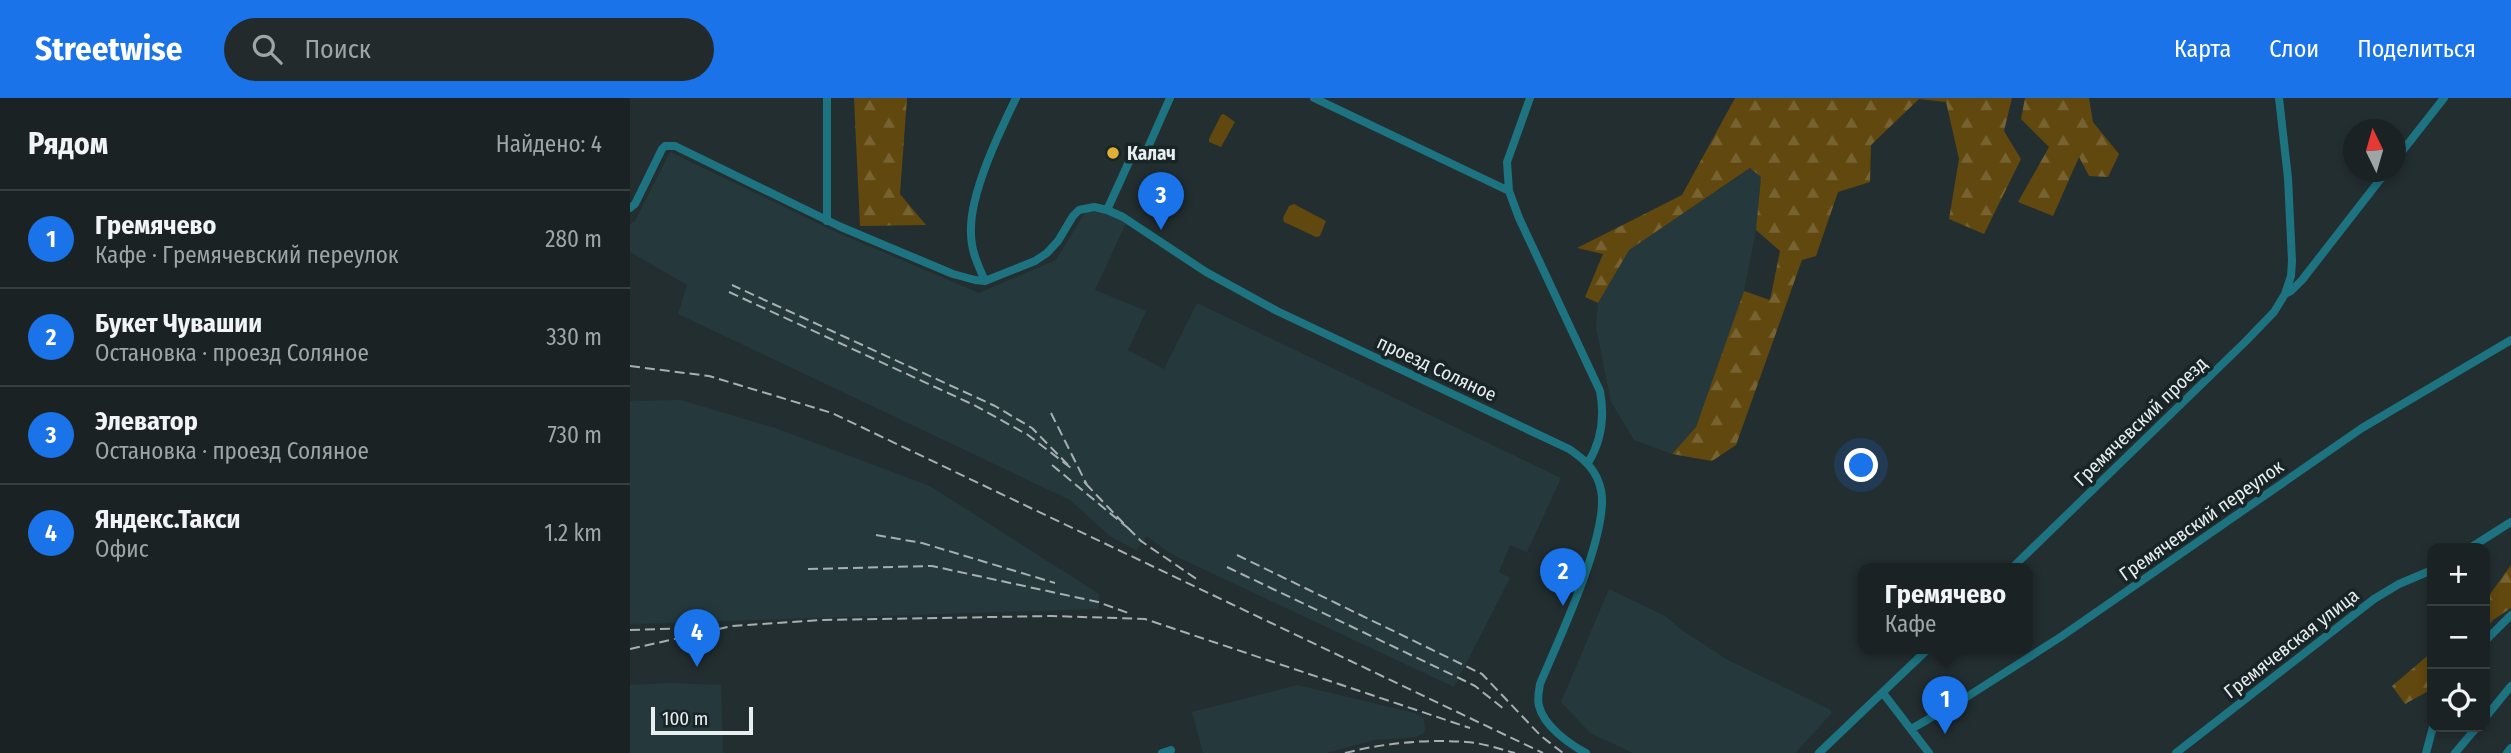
<!DOCTYPE html>
<html lang="ru">
<meta charset="utf-8">
<style>
body{margin:0;font-family:"Fira Sans Condensed",sans-serif;background:#232a2c;color:#f1f3f6}
.controls{position:absolute;right:21px;bottom:21px;display:grid;overflow:hidden;border-radius:14px;box-shadow:0 4px 10px #0003}
.controls button{width:63px;height:63px;display:grid;place-items:center;padding:0;border:0;border-bottom:2px solid #383f41;background:#1a2224;color:#f1f3f6;font:35px sans-serif}
.compass{position:absolute;left:1713px;top:21px;width:63px;height:63px;border-radius:50%;background:#1a2224;box-shadow:0 4px 10px #0003;rotate:355deg}
.scale{position:absolute;left:21px;bottom:18px;width:102px;box-sizing:border-box;padding-left:7px;border:4px solid #e7eeef;border-top:0;font-size:19px;line-height:24px;white-space:nowrap;color:#e7eeef;-webkit-text-stroke:5px #192426;paint-order:stroke}
.you{position:absolute;left:1232px;top:368px;width:24px;height:24px;margin:-18px;border:5px solid #fff;border-radius:50%;background:#1a73e8;box-shadow:0 0 0 10px #1a73e833}
.badge{display:grid;place-items:center;width:46px;height:46px;border-radius:50%;background:#1a73e8;color:#fff;font-size:23px;font-weight:700}
.pin{position:absolute;translate:-50% -58px;filter:drop-shadow(0 2px 4px #0008)}
.pin::after{content:'';position:absolute;top:37px;width:24px;height:21px;background:inherit;clip-path:polygon(0 0,100% 0,50% 100%)}
.popup{position:absolute;left:1228px;top:465px;width:175px;height:91px;box-sizing:border-box;display:grid;place-content:center;border-radius:14px;background:#1a2224;filter:drop-shadow(0 2px 5px #0005);font-size:23px;white-space:nowrap;color:#9fa4a6}
.popup b{font-size:26px;color:#f1f3f6}
.popup::after{content:'';position:absolute;left:50%;top:100%;margin-left:-14px;border:14px solid transparent;border-top-color:#1a2224}
.list{margin:0;padding:0;list-style:none}
h2{display:flex;justify-content:space-between;align-items:center;height:91px;margin:0;padding:0 28px;font-size:30px}
h2 small{font-size:23px;font-weight:400;color:#9fa4a6}
.list li{display:grid;grid-template-columns:46px 1fr auto;gap:21px;align-items:center;box-sizing:border-box;height:98px;padding:0 28px;border-top:2px solid #383f41}
.list b{display:block;font-size:26px;white-space:nowrap}
.list p{margin:0;font-size:23px;white-space:nowrap;color:#9fa4a6}
.list em{font-size:23px;font-style:normal;color:#9fa4a6}
.icon{flex:none;width:38px;height:38px;fill:none;stroke:currentColor;stroke-width:2;stroke-linecap:round;stroke-linejoin:round}
.map{position:relative;flex:none;width:1881px;height:655px;overflow:hidden}
header{display:flex;align-items:center;gap:42px;box-sizing:border-box;height:98px;padding:0 35px;background:#1a73e8;color:#fff}
header strong{font-size:33px}
nav{display:flex;gap:38px;margin-inline-start:auto;font-size:24px}
.search{width:490px;height:63px;background:#232a2c;display:flex;align-items:center;gap:18px;box-sizing:border-box;padding:0 24px;border-radius:38px;color:#9fa4a6;font-size:26px}
main{display:flex}
aside{flex:1;background:#1a2224}
.map>svg:first-child{display:block}
.built{fill:#25393d}
.forest{fill:url(#forest-firs)}
.pitch{fill:#60480e}
.lines{fill:none;stroke-linecap:round;stroke-linejoin:round}
.minor{stroke:#1d7380;stroke-width:8}
.rail{stroke:#a7b0b1;stroke-width:2;stroke-dasharray:10 5;stroke-linecap:butt}
.poi-dot{fill:#e1af34;stroke:#192426;stroke-width:2.5}
.labels{text-anchor:middle;stroke-width:7;stroke-linejoin:round;paint-order:stroke}
.poi-label{font-size:19px;font-weight:bold;fill:#e7eeef;stroke:#192426;text-anchor:start}
.street-label{font-size:19px;fill:#e7eeef;stroke:#192426}
</style>
<header>
<strong>Streetwise</strong>
<div class="search"><svg class="icon" aria-label="search" viewBox="0 0 24 24"><circle cx="10" cy="10" r="6"/><path d="M15 15l6 6"/></svg>Поиск</div>
<nav><a>Карта</a><a>Слои</a><a>Поделиться</a></nav>
</header>
<main>
<aside>
<h2>Рядом<small>Найдено: 4</small></h2>
<ul class="list">
<li><span class="badge">1</span><div><b>Гремячево</b><p>Кафе · Гремячевский переулок</p></div><em>280 m</em></li>
<li><span class="badge">2</span><div><b>Букет Чувашии</b><p>Остановка · проезд Соляное</p></div><em>330 m</em></li>
<li><span class="badge">3</span><div><b>Элеватор</b><p>Остановка · проезд Соляное</p></div><em>730 m</em></li>
<li><span class="badge">4</span><div><b>Яндекс.Такси</b><p>Офис</p></div><em>1.2 km</em></li>
</ul>
</aside>
<div class="map">
<svg width="1881" height="655" viewBox="0 0 1881 655">
<defs>
<pattern id="forest-firs" width="22" height="20" patternUnits="userSpaceOnUse" patternTransform="scale(1.75)"><rect width="22" height="20" fill="#60480e"/><path d="M5 1l3.5 6h-7zM16 11l3.5 6h-7z" fill="#776331"/></pattern>
</defs>
<rect width="100%" height="100%" fill="#232e30"/>
<!-- built -->
<path class="built" d="M40,54L208,135L349,195L426,162L456,113L474,115L496,125L465,192L516,213L498,252L534,271L567,205L931,380L897,454L880,447L869,474L880,480L824,589L541,456L517,438L506,452L481,439L440,402L48,216L57,187L0,154V126L5,123Z
M1121,70L1131,79L1126,132L1114,193L1066,329L1042,356L1004,342L981,304L966,229L968,205L998,152Z
M51,302L148,331L300,388L469,496L468,511L0,526V303Z
M979,491L1035,518L1053,533L1098,562L1201,612V616L1165,655H1003L960,635L931,604Z
M40,585L91,587L93,655H0V587Z
M667,587L785,615L794,621L795,634L786,639L744,642L697,655H573L562,614Z"/>
<!-- forest -->
<path class="forest" d="M224,0H277L270,96L296,127L230,128Z
M1105,0H1382L1374,33L1391,61L1354,136L1319,121L1329,61L1316,4L1289,1L1241,47L1240,84L1208,94L1186,158L1172,162L1106,347L1082,363L1042,356L1066,329L1114,193L1140,202L1150,153L1126,132L1131,79L1120,70L999,152L968,205L955,199L973,156L947,150L1052,97Z
M1395,0H1459L1463,24L1489,56L1478,79L1459,78L1449,59L1423,118L1388,104L1419,49L1391,21Z
M1881,467V510L1863,522L1855,532V503Z
M1802,554V591L1775,606L1762,588Z"/>
<!-- pitch -->
<path class="pitch" d="M594,16L605,24L591,49L579,44V41L591,17Z
M664,106L696,123L690,138L686,139L654,124L653,120L659,108Z"/>
<g class="lines">
<!-- minor -->
<path class="minor" d="M197,0V123
M684,0L879,93
M900,0L877,64L879,93L889,120L970,293C975,319 972,342 958,365
M1766,61L1814,0
M0,110L5,106L32,51L35,48H45L211,129L323,176L345,182L355,183L405,163L417,155L428,143L443,118L449,112L464,109L477,112L493,119L576,174L647,213L939,351C954,361 967,372 971,392C980,434 928,543 910,586C909,593 907,601 909,608C914,628 939,646 956,655
M477,112L503,55L516,54L540,0
M355,183C348,167 341,153 341,135C339,97 369,35 386,0
M1655,196L1661,193L1672,182L1756,74
M1840,450L1881,424
M1382,470L1615,244L1644,214L1655,196L1661,178L1662,163L1658,80L1649,0
M1855,543L1881,517
M1253,595L1299,655
M1855,620L1881,588
M1281,631L1332,602L1432,538L1732,330L1881,242
M532,655L541,652
M1189,655L1299,550
M1546,655L1744,501L1769,486L1802,472
M1796,655L1803,629
M1825,655L1847,629
M1877,655L1881,650"/>
<!-- rail -->
<path class="rail" d="M99,194L344,307L398,337L441,370L402,330L365,308L102,187
M0,268L79,278L202,315L913,655
M421,315L457,387L451,380
M422,367L498,430L457,387
M498,430L511,443L568,482
M246,437L292,445L425,485
M607,457L852,576L911,638L933,655
M597,469L829,580L845,588L874,611
M178,471L302,468L468,504L501,516
M0,532L60,530
M0,551L102,528L191,522L422,518L515,521L840,630
M715,655C754,645 796,641 836,644C853,645 869,651 885,655"/>
</g>
<!-- markers -->
<circle class="poi-dot" cx="483" cy="55" r="7"/>
<g class="labels">
<!-- poi labels -->
<g class="poi-label">
<text x="497" y="62">Калач</text>
</g>
<!-- street labels -->
<g class="street-label">
<text transform="translate(807 270) rotate(25)" y="7">проезд Соляное</text>
<text transform="translate(1510 323) rotate(-44)" y="7">Гремячевский проезд</text>
<text transform="translate(1571 422) rotate(-35)" y="7">Гремячевский переулок</text>
<text transform="translate(1661 545) rotate(-38)" y="7">Гремячевская улица</text>
</g>
</g>
</svg>
<div class="controls">
<button>+</button>
<button>−</button>
<button><svg class="icon" aria-label="locate" viewBox="0 0 24 24"><circle cx="12" cy="12" r="6"/><path d="M12 2v4M12 18v4M2 12h4M18 12h4"/></svg></button>
</div>
<svg class="compass" viewBox="-18 -18 36 36"><path d="M0-13l5 13h-10z" fill="#e53935"/><path d="M0 13l5-13h-10z" fill="#9fa4a6"/></svg>
<div class="scale">100 m</div>
<div class="you"></div>
<div class="pin badge" style="left:1315px;top:636px">1</div>
<div class="popup"><b>Гремячево</b>Кафе</div>
<div class="pin badge" style="left:933px;top:508px">2</div>
<div class="pin badge" style="left:531px;top:132px">3</div>
<div class="pin badge" style="left:67px;top:569px">4</div>
</div>
</main>
